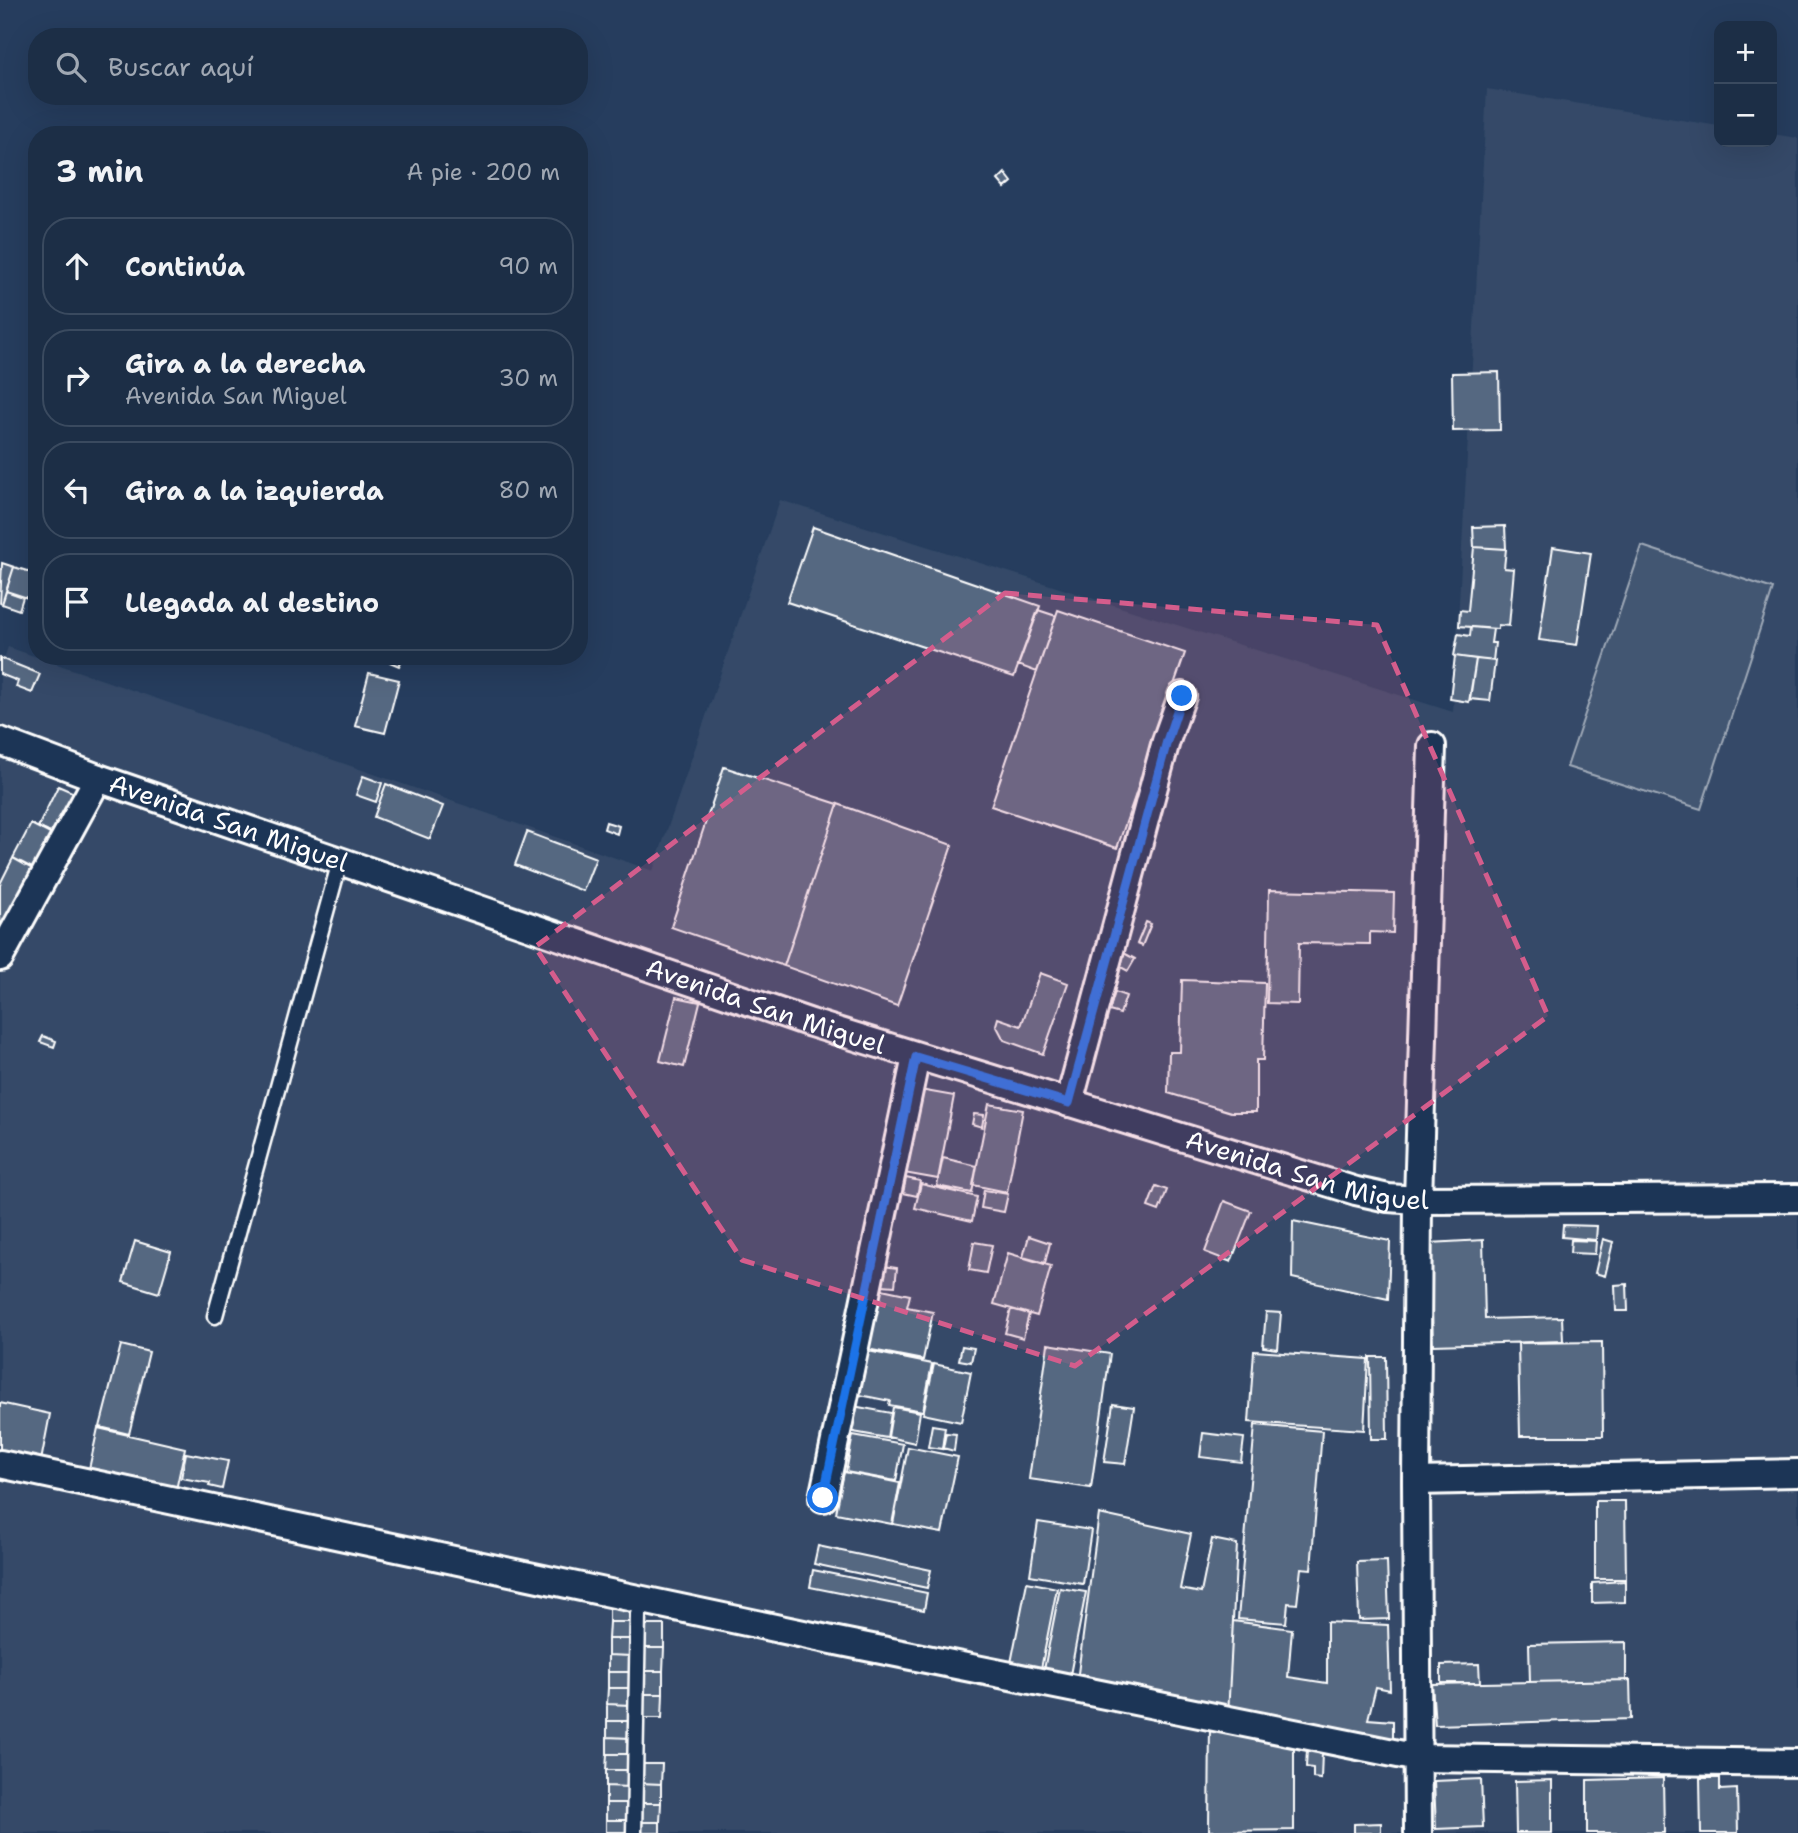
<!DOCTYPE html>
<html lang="es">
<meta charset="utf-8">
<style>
body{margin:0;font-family:"Shantell Sans",sans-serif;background:#293a51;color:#f1f3f6}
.controls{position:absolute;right:21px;top:21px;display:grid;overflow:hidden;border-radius:14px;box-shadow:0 7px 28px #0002}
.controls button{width:63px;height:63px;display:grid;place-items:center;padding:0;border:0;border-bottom:2px solid #3a4a5f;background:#1c2e46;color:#f1f3f6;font:35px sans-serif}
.stop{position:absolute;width:21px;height:21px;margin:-16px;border:5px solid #1a73e8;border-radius:50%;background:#fff}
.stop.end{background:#1a73e8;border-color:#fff;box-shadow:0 2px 7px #0008}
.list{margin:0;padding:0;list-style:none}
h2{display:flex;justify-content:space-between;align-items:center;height:91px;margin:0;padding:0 28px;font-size:30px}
h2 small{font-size:23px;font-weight:400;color:#a0a8b3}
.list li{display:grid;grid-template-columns:46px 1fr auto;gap:21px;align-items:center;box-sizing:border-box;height:98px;margin:0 14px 14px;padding:0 14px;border:2px solid #3a4a5f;border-radius:28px}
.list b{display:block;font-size:26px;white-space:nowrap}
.list p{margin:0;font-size:23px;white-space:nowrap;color:#a0a8b3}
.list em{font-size:23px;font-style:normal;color:#a0a8b3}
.icon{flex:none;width:38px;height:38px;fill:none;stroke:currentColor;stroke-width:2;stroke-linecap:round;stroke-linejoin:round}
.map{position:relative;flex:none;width:1798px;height:1833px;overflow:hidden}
.search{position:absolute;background:#1c2e46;box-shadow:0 7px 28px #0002;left:28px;top:28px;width:560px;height:77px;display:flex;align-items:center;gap:18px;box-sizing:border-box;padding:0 24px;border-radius:28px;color:#a0a8b3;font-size:26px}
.panel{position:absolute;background:#1c2e46;box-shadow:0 7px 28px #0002;left:28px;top:126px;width:560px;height:539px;border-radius:28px}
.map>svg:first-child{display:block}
.built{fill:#344a68}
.green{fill:#425672;stroke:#a0aab8;stroke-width:2}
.building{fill:#556781;stroke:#fff;stroke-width:2}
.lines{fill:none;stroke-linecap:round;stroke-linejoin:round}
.lane-casing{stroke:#fff;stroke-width:19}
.street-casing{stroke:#fff;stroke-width:32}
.lane{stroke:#1d3557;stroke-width:14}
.street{stroke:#1d3557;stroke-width:26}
.route{stroke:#1a73e8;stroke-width:9}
.marked{fill:#d45d8c;fill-opacity:0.2;stroke:#d45d8c;stroke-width:5;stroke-dasharray:14 9;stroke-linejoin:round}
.labels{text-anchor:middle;stroke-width:5;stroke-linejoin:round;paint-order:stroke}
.street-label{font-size:26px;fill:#fff;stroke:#1d3557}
</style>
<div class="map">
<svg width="1798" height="1833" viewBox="0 0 1798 1833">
<rect width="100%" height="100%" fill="#263d5e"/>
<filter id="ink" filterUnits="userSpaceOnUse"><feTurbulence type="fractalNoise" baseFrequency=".0143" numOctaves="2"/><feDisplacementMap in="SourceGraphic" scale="14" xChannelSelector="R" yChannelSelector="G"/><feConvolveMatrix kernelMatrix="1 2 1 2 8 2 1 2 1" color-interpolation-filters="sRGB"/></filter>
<g filter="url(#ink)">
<!-- built -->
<path class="built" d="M1487,89L1719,126V142H1772V134L1798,138V1833H0V670L8,647L653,871L780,500L1453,712Z"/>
<!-- green -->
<path class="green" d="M1642,546L1773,589L1701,809L1567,767Z"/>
<!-- building -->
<path class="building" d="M1005,173L1012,182L1005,188L998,180Z
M1499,372L1500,430L1453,431L1452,373Z
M1505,526L1506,549L1474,547L1473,527Z
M813,527L1040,606L1014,677L787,602Z
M1474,547L1506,549L1504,568L1514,569L1509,626L1498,625V629L1459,626L1460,610L1468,611Z
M1553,547L1591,553L1577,645L1539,640Z
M2,563L14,567L2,604L0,603Z
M14,567L37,574V601L6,591Z
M6,591L23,597L19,610L2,604Z
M1038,610L1056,616L1037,672L1018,665Z
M1058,610L1185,653L1117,848L991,806Z
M1471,627L1493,629L1491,643H1495L1493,661L1454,656L1458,634L1470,636Z
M376,656H393L402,660L399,666Z
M1455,656L1476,659L1469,702L1450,699Z
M0,658L40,674L32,693L16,687L18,681L0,674Z
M1476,659L1495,661L1490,701L1470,699Z
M369,673L399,680L385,733L355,726Z
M724,767L838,804L784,966L671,927Z
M363,776L382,783L376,802L356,795Z
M386,784L443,806L430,839L374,817Z
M58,786L79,795L59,837L38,827Z
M838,804L952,845L897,1006L784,966Z
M606,822L619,826L617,834L604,829Z
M31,824L56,837L38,872L13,858Z
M527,832L596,858L583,891L515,865Z
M13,858L38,871L0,944V884Z
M1269,890L1394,893L1393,933L1370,932V944L1299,943L1298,1004L1267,1003Z
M1146,922L1151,924L1142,946L1137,944Z
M1122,952L1135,959L1128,971L1115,964Z
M1040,973L1068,983L1043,1054L1004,1040L996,1025L998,1018L1021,1026Z
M1182,980L1265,983L1263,1060H1256V1112H1231L1168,1093L1169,1052H1180Z
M1115,992L1126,996L1120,1014L1109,1011Z
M676,997L700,1002L684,1067L660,1061Z
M43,1036L56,1041L54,1047L40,1042Z
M920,1090L954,1096L938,1179L904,1173Z
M989,1104L1023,1110L1007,1192L973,1185Z
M974,1114L984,1115L982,1127L972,1124Z
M943,1158L977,1166L972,1193L937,1186Z
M906,1178L920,1181L917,1196L903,1193Z
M921,1184L977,1197L972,1221L915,1208Z
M1156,1186L1167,1190L1159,1211L1148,1207Z
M984,1190L1008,1194L1004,1212L981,1208Z
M1224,1201L1251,1211L1231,1262L1205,1252Z
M1293,1221L1390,1241L1388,1299L1292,1278Z
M1563,1225L1597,1226L1596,1240L1562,1237Z
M1029,1236L1050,1243L1045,1263L1023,1257Z
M1603,1239L1613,1242L1605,1276L1595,1273Z
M1483,1240L1485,1319L1562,1317L1563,1341L1433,1345L1430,1243Z
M1571,1240L1596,1241L1595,1254L1570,1253Z
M135,1241L171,1252L159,1293L123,1282Z
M974,1242L992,1245L986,1273L969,1270Z
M1008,1253L1051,1266L1037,1316L994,1304Z
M884,1266L897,1268L895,1286L882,1285Z
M1627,1284L1628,1311H1616L1615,1285Z
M882,1289L910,1295L907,1307L933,1312L923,1360L867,1349L877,1301H879Z
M1011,1309L1029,1314L1023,1338L1005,1333Z
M1266,1312L1281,1313L1278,1349L1263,1347Z
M1602,1342L1603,1436H1520L1518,1343Z
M1048,1344L1110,1354L1091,1488L1029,1479Z
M121,1345L149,1352L129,1434L100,1427Z
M962,1346L974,1348L971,1362L959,1360Z
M868,1351L932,1364L923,1411L889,1405L890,1401L860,1395Z
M1254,1351L1368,1359L1364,1430L1249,1422Z
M1370,1357H1386L1387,1439H1371Z
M934,1364L971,1372L961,1422L923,1414Z
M0,1403L50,1414L41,1461L0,1452Z
M1113,1404L1134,1407L1125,1464L1104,1462Z
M853,1406L891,1413L887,1438L848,1431Z
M893,1407L920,1412L915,1443L888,1437Z
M932,1425L945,1427L942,1449L928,1447Z
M1255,1425L1322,1431L1311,1569L1301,1568L1297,1604L1288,1603L1286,1623L1238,1619Z
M98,1428L185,1448L176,1490L89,1469Z
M946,1433L956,1434L954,1451L943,1448Z
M1203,1433L1244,1438L1241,1462L1200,1457Z
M853,1435L903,1444L896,1481L846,1472Z
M908,1447L958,1457L942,1533L893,1524Z
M186,1453L228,1461L222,1489L209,1486L210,1483L181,1478Z
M844,1472L900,1483L892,1524L836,1513Z
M1595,1501H1625L1626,1579H1595Z
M1099,1514L1191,1534L1180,1589L1201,1593L1212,1539L1237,1544L1228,1715L1077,1681Z
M1038,1522L1091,1530L1083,1584L1030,1575Z
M818,1546L931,1570L927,1588L814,1564Z
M1387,1561L1389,1619L1359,1620L1357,1562Z
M813,1570L927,1593L924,1610L810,1587Z
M1625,1581V1602L1592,1603V1583Z
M1027,1582L1057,1588L1040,1674L1010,1668Z
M1060,1588L1086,1592L1069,1680L1043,1675Z
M609,1606H632V1622H609Z
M1233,1621L1292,1629L1288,1677L1327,1683V1622L1388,1625L1390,1690L1376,1687L1368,1719L1393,1721V1750L1228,1715Z
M609,1622H632L631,1639H608Z
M645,1625H664V1648H645Z
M608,1639H631V1656L608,1655Z
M1626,1642V1680L1530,1682L1529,1644Z
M645,1648H664L663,1671H644Z
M608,1655L631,1656V1672H608Z
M1479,1664L1480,1683H1441V1665Z
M644,1671H663V1694H644Z
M608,1672H631V1688H608Z
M1630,1680L1631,1719L1435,1725L1432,1684Z
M608,1688H631L630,1705L607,1704Z
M644,1694H663L662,1718H643Z
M607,1704L630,1705V1721H607Z
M607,1721H630V1738L607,1737Z
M1210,1722L1294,1737V1830L1209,1831Z
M607,1737L630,1738V1754H607Z
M1307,1750L1322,1752L1321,1779L1313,1778V1768L1306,1767Z
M607,1754H630V1770H606Z
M641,1764H662L661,1784L640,1783Z
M606,1770H630L629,1787L606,1786Z
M1663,1778L1664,1833H1587V1780Z
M1700,1778H1720V1790L1737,1789L1738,1833H1701Z
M1481,1779L1483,1827L1436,1829L1434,1781Z
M1552,1780V1833H1516L1515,1781Z
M640,1783L661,1784V1803H640Z
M606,1786L629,1787V1803H606Z
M606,1803H629V1820H606Z
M640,1803H661L660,1822H639Z
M606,1820H629V1832H606Z
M639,1822H660V1833H639Z
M1381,1823V1833H1354V1824Z"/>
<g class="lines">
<defs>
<path id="lane" d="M215,1316L340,861
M634,1833L638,1614"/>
<g id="street">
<path id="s1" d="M0,741L98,778L811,1023L1356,1191L1388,1198L1418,1200L1798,1198"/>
<path d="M0,957L98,778"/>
<path d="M1069,1103L1166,741L1182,696"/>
<path d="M0,1464L827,1639L1418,1758L1798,1763"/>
<path d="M1416,1481L1798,1473"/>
<path d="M823,1498L916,1057"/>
<path d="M1418,1833L1416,1481L1418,1200L1432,746"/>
</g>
</defs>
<!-- lane casing -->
<use href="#lane" class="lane-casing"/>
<!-- street casing -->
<use href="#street" class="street-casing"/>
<!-- lane -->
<use href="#lane" class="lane"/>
<!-- street -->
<use href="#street" class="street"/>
</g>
</g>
<g class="lines" filter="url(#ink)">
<!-- route -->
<path class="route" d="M823,1498L916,1057L1069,1103L1167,741L1182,696"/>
</g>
<!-- marked area -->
<path class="marked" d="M1005,593L1377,625L1548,1016L1075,1366L742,1260L535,947Z"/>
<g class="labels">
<!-- street labels -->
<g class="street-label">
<text dy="9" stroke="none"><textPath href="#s1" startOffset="243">Avenida San Miguel</textPath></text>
<text dy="9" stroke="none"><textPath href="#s1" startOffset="810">Avenida San Miguel</textPath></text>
<text dy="9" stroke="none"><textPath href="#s1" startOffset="1377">Avenida San Miguel</textPath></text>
</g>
</g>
</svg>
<div class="controls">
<button>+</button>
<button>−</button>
</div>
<div class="stop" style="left:823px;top:1498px"></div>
<div class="stop end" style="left:1182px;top:696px"></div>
<div class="search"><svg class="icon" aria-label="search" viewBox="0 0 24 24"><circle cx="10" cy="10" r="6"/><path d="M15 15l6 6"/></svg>Buscar aquí</div>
<section class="panel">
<h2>3 min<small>A pie · 200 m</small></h2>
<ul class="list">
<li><svg class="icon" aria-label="ahead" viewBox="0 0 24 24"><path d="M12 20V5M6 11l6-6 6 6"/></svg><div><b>Continúa</b></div><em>90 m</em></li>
<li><svg class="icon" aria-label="right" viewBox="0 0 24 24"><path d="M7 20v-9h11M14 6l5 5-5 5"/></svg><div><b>Gira a la derecha</b><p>Avenida San Miguel</p></div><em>30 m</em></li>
<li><svg class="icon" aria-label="left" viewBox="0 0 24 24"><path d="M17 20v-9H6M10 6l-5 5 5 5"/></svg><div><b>Gira a la izquierda</b></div><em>80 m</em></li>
<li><svg class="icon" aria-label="arrive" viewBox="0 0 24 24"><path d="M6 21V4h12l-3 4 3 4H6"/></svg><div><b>Llegada al destino</b></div></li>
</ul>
</section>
</div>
